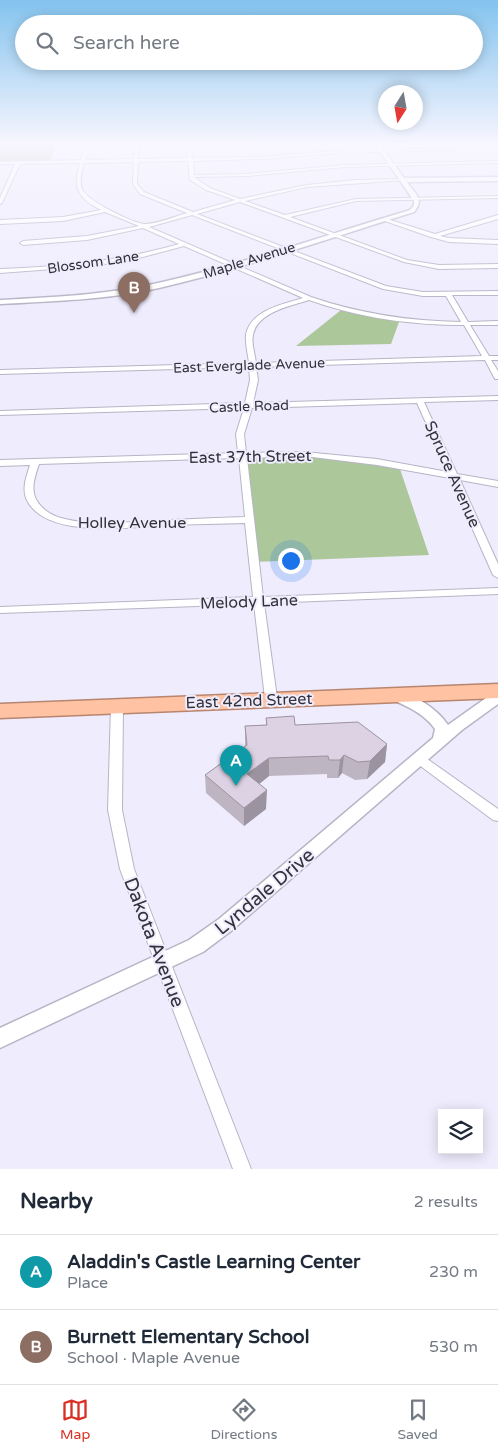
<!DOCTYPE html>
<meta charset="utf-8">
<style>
body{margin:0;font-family:"Varela Round",sans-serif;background:#f6f6f7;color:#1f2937}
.controls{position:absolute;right:15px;bottom:15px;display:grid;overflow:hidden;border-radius:0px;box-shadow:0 2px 12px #0003}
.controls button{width:45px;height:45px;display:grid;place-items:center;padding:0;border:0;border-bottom:1px solid #e0e1e3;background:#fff;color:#1f2937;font:25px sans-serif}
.compass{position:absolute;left:378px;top:85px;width:45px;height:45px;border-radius:50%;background:#fff;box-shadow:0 2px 12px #0003;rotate:191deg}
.you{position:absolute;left:290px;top:560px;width:18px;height:18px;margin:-12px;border:4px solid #fff;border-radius:50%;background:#1a73e8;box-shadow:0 0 0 8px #1a73e833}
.badge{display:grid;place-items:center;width:32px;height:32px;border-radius:50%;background:#d93025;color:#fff;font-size:16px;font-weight:700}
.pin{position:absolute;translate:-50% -41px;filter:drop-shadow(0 1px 2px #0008)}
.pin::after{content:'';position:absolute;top:26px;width:18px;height:15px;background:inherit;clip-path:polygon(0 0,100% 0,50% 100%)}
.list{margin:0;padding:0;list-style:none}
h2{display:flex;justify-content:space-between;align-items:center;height:65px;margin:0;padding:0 20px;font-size:21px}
h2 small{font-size:16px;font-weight:400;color:#747a83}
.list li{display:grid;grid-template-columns:32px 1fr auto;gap:15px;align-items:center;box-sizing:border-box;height:75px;padding:0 20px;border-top:1px solid #e0e1e3}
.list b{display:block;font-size:19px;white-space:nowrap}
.list p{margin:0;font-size:16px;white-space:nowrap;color:#747a83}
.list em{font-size:16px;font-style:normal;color:#747a83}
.icon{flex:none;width:28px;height:28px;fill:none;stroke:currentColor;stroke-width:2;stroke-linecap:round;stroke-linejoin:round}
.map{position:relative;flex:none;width:498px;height:1169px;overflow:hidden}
.search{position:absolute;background:#fff;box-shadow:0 2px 12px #0003;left:15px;right:15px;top:15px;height:55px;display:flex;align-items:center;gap:12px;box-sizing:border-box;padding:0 18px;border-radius:28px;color:#747a83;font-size:19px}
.sheet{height:215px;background:#fff}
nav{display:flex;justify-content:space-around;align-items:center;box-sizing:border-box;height:70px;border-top:1px solid #e0e1e3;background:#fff;font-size:14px;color:#747a83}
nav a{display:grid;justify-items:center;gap:2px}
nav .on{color:#d93025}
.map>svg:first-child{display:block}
.green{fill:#acc79a}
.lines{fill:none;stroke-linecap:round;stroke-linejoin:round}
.minor-casing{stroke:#b7b4c5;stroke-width:2}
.tertiary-casing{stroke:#b7b4c5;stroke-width:3}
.trunk-casing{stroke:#b8856f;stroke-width:3}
.minor{fill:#fff;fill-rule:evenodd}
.tertiary{fill:#fff;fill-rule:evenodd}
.trunk{fill:#ffc2a3;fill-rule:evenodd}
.wall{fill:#beb5c3}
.shaded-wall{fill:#9b939f}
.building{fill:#ddd2e3;stroke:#9b939f}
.labels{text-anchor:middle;stroke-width:4;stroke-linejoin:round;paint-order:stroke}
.far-street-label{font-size:14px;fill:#333239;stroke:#efecfe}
.street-label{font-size:16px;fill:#333239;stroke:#efecfe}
.near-street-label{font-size:19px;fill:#333239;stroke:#efecfe}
</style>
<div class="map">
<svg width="498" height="1169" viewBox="0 0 498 1169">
<rect width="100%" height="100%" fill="#efecfe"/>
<!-- green -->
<path class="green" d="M0,143H57L50,162H0Z
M341,310L399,322L391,344L296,346Z
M304,454L399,466L429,555L254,562L242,455Z"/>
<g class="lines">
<defs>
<path id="minor" d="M86,143H90L85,160L134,159L135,143H139L138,159L188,158L187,143H250L191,145L192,158L260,157L336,151L454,148L493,143L454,150L336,153L260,159L193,161L194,175L247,174L345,165L498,161V163L345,167L247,176L194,177L210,188L240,199L307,185L355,180L403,179L405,180L307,187L245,201L285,215L356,199L498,196V198L356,201L290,217L407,260L439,265L498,264V268L439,269L404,262L240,202L197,214L386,286L423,292L498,291V295H452L468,322L498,321V325H470L489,356H498V360H491L498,371V379H495L485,360L256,367L258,380L253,403L498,396V400L424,402L457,474L498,481V487L460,480L498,564V578L493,575L450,478L377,465L304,456L247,458L263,597L498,588V594L264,603L277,698L275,701H267L265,698L254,604L0,613V607L253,597L245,523C220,524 194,524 169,525C133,527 43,540 26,498C22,487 27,475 30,465L0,466V460L238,453L236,434L244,408L0,415V411L245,403L250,380L249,367L0,374V370L249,363C248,354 245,343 246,335C250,310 284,304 303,298L184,246L139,258L93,266L0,273V269C61,267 120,261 179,244L143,228L87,240L23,245L20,243L23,241L87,236L139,226L105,212L63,221L0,224V220L63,217L101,210C78,198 72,188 80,163L20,164L2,203L0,204V198L15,164H0V162L81,160ZM188,161L190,180L206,190L235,200L193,212L144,192L137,184L138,162ZM134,162L133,184L140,194L187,213C174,217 159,223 146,224C135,225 86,200 82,189C79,181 82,171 84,163ZM192,215L383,289L423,296H446L461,322C409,321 361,314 311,297L149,227ZM309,300C360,318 410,325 464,325L482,356L256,363C255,354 251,343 253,335C257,312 291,306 309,300ZM417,403L448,472L377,459L304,452L246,453L244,434L252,408ZM239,458L245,517C214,518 184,519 153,521C124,522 93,526 65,519C55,517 43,511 37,501C30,490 35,476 39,464Z
M498,215V219L440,236L449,238L498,240V244L449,242L431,237L382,220L387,219L435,234Z
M117,702L121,703L123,706L122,810L134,869L251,1169H233L120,869L108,810L111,706L113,703Z
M419,754L423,756L498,809V821L493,820L415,762L413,759L415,756Z"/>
<path id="tertiary" d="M374,143H379L404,178L498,177V181L407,182C415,194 425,199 414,212C330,238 245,268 159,288C107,300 53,301 0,304V300C53,297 107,295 158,283C243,264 326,235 410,210L414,205V201Z
M393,689C414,695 436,707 448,725L493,693L498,692V704L462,730L231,931L203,952L0,1048V1028L189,940L219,919L433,738L435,729C424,713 405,705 388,698L386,694L388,690Z"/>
<path id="trunk" d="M498,684V698L0,718V704Z"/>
</defs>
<!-- minor casing -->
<use href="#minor" class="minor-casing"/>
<!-- tertiary casing -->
<use href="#tertiary" class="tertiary-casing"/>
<!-- trunk casing -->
<use href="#trunk" class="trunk-casing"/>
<!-- minor -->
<use href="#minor" class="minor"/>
<!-- tertiary -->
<use href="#tertiary" class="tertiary"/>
<!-- trunk -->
<use href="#trunk" class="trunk"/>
</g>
<!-- wall -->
<path class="wall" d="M266,718L295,725L387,744L385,762L367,779L355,780L342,773L338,778H327V774L269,776L259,784L266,809L244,826L206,793L205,775L245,746V726L266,725Z"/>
<!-- shaded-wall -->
<path class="shaded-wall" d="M387,744L385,762L367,779L370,761Z
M344,755L342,773L338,778L340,760Z
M269,758V776L248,793L247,774Z
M267,790L266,809L244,826V808Z"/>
<!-- building -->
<path class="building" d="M294,716L295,725L358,722L387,744L370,761L358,762L344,755L340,760H329L328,756L269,758L247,774L267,790L244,808L205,775L247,745L245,726L267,725L266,718Z"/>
<!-- sky -->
<linearGradient id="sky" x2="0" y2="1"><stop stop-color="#83c3ee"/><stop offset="0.47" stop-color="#f8f6ff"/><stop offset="1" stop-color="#f8f6ff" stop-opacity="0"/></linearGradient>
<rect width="498" height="306" fill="url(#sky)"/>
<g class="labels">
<!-- far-street labels -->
<g class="far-street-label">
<text transform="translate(249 260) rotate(-17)" y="5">Maple Avenue</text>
<text transform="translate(93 262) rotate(-8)" y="5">Blossom Lane</text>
<text transform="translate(249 365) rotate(-2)" y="5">East Everglade Avenue</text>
<text transform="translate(249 406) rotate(-2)" y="5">Castle Road</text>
</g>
<!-- street labels -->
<g class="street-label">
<text transform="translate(250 456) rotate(-1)" y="6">East 37th Street</text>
<text transform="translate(453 474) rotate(66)" y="6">Spruce Avenue</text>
<text x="132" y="528">Holley Avenue</text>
<text transform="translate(249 601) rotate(-2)" y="6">Melody Lane</text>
<text transform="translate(249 700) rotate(-2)" y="6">East 42nd Street</text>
</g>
<!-- near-street labels -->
<g class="near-street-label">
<text transform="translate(264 891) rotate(-40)" y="7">Lyndale Drive</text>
<text transform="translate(155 942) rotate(69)" y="7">Dakota Avenue</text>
</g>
</g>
</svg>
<div class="controls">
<button><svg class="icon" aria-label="layers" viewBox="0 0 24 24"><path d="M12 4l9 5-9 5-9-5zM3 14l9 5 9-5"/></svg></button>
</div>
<svg class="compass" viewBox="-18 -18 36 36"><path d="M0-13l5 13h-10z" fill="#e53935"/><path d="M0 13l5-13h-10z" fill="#747a83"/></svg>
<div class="you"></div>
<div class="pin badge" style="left:236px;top:786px;background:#0f9aa8">A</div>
<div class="pin badge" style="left:134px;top:313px;background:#8d6e63">B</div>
<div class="search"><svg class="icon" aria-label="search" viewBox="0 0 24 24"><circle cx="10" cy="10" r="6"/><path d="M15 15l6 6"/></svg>Search here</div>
</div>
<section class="sheet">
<h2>Nearby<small>2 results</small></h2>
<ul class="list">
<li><span class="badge" style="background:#0f9aa8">A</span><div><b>Aladdin's Castle Learning Center</b><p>Place</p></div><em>230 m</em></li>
<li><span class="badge" style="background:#8d6e63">B</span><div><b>Burnett Elementary School</b><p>School · Maple Avenue</p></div><em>530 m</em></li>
</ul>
</section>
<nav>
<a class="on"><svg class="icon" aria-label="map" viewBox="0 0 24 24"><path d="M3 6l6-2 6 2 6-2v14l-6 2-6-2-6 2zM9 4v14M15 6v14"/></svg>Map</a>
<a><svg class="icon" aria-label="directions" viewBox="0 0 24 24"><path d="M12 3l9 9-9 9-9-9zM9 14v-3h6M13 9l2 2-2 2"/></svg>Directions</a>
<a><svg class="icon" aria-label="saved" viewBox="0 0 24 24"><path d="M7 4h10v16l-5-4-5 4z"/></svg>Saved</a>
</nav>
